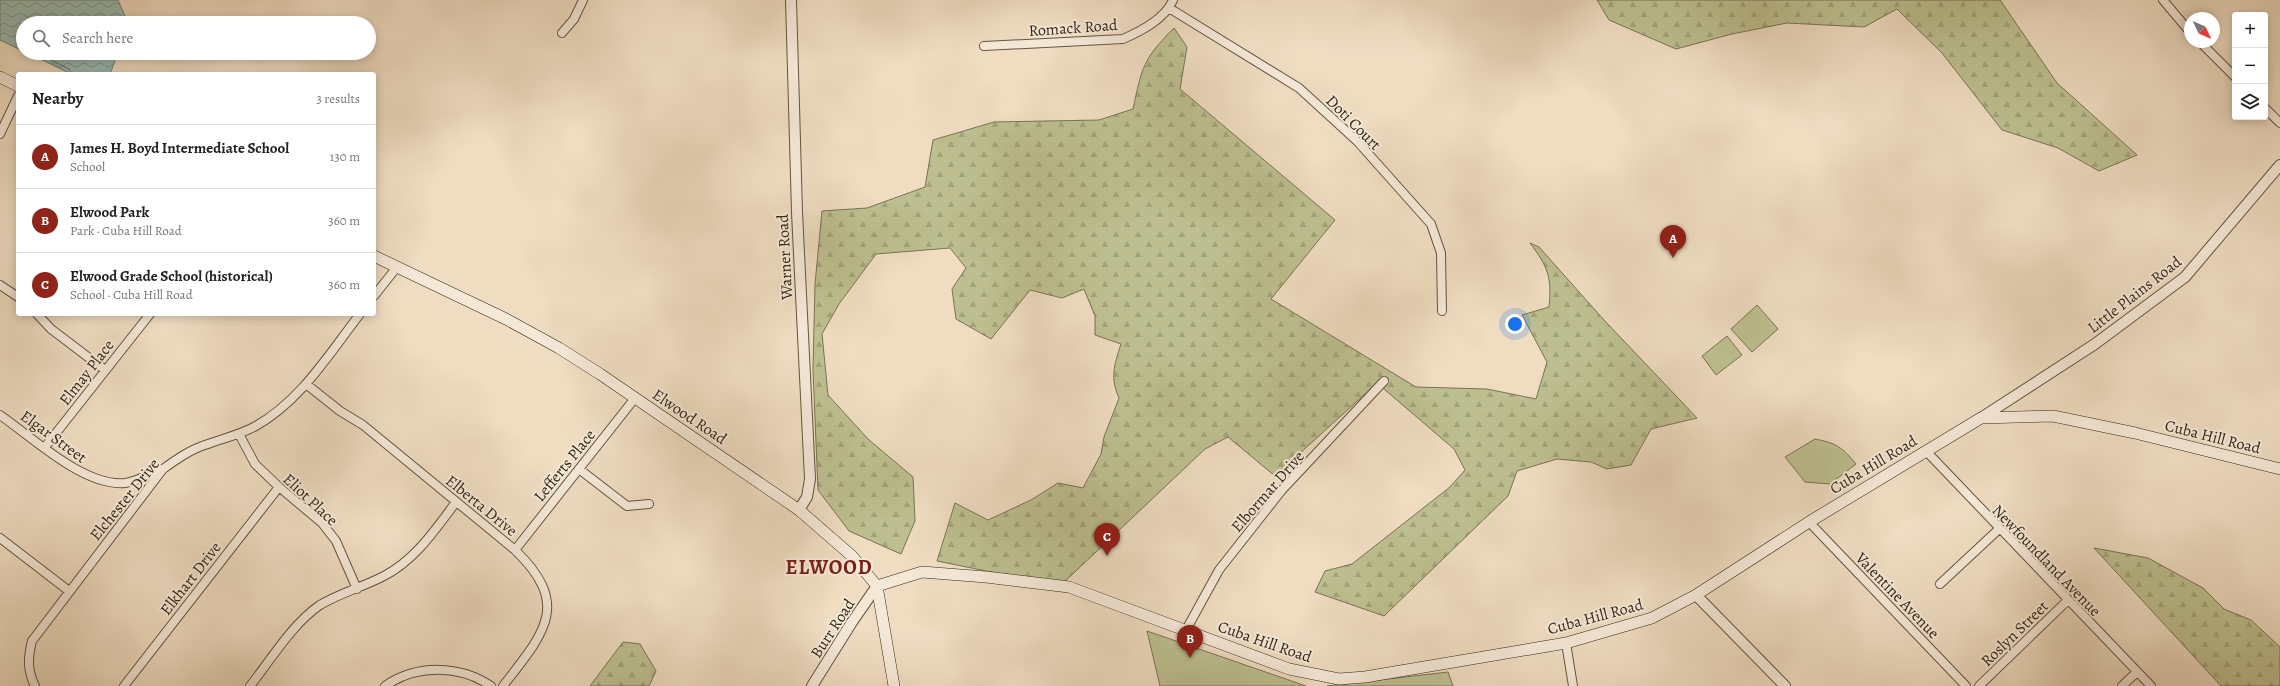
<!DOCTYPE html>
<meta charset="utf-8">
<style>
body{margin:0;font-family:Alegreya,serif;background:#f6f6f6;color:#222}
.controls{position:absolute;right:12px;top:12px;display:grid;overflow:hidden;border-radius:4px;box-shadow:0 2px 10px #0003}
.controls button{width:36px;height:36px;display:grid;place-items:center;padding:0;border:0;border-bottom:1px solid #e0e0e0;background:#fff;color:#222;font:20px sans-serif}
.compass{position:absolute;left:2184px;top:12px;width:36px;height:36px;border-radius:50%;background:#fff;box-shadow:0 2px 10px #0003;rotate:134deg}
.you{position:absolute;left:1515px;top:324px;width:14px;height:14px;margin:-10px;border:3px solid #fff;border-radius:50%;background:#1a73e8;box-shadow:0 0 0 6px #1a73e833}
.badge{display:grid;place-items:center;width:26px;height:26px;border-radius:50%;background:#8f2418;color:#fff;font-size:13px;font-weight:700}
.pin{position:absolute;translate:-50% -33px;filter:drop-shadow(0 1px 2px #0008)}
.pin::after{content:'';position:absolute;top:21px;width:14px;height:12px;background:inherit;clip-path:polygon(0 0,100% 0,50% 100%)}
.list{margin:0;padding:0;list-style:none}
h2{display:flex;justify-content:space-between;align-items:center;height:52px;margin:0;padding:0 16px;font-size:17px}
h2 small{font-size:13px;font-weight:400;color:#767676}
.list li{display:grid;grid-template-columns:26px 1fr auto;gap:12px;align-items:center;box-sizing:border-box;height:64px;padding:0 16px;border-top:1px solid #e0e0e0}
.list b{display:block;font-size:15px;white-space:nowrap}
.list p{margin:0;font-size:13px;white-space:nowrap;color:#767676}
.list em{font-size:13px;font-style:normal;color:#767676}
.icon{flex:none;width:22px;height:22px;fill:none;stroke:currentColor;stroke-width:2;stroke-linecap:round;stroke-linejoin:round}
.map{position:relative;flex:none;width:2280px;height:686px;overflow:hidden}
.search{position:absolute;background:#fff;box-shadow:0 2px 10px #0003;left:16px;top:16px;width:360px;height:44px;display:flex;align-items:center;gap:10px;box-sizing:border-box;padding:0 14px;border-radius:22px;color:#767676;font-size:15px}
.panel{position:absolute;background:#fff;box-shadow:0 2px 10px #0003;left:16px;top:72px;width:360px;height:244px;border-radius:4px}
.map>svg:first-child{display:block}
.forest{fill:url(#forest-firs);stroke:#797354}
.park{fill:#bdbf90;stroke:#797354}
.water{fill:url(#water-waves);stroke:#728075}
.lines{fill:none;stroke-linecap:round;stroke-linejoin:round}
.shore{stroke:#687266;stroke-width:1}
.minor-casing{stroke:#645442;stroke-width:10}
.tertiary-casing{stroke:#645442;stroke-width:12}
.secondary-casing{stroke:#352718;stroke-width:12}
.minor{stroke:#f5e8d7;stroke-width:8}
.tertiary{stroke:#f5e8d7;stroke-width:10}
.secondary{stroke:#f5e8d7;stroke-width:11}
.labels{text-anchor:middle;stroke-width:4;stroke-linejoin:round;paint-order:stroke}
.street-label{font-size:16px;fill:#352718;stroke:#f5e8d7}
.district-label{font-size:20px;font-weight:bold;letter-spacing:1px;fill:#7a1f14;stroke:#f5e8d7}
</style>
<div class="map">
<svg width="2280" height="686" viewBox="0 0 2280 686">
<defs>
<pattern id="forest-firs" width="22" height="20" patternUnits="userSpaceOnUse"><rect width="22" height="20" fill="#bdbf90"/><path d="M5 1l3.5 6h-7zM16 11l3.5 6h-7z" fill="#a3a47b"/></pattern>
<pattern id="water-waves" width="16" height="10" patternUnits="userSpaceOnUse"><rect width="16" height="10" fill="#9abcb3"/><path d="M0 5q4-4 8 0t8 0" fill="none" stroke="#7e9991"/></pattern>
</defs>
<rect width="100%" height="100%" fill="#efdcc1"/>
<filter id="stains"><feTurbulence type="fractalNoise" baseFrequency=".005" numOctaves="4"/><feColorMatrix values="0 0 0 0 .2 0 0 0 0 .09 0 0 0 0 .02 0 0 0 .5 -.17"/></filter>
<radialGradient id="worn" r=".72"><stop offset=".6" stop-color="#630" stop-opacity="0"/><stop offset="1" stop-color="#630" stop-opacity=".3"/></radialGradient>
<!-- forest -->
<path class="forest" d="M1597,0H2000L2057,83L2137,155L2099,171L2058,148L2002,130L1942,53L1897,9L1864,27L1787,23L1732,34L1676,49L1609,20Z
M1174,28L1187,47L1180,89L1335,220L1271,299L1416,387L1487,389L1536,399L1547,362L1522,315L1549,307C1552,277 1548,267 1530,243L1539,247L1604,320L1697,418L1651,429L1631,465L1607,469L1591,462L1557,459L1517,471L1508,496L1384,616L1315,592L1325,571L1352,564L1450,487L1465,470L1454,449L1377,383L1275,476L1228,437L1205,449L1060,586L937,561L955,503L988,520L1031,500L1058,483L1083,488L1101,454L1104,437L1119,398C1110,378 1114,365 1121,344L1095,335V316L1084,289L1062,298L1030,290L991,339L956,319L952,289L966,268L950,248L876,254L839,304L822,334L828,395L868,439L913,477L915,521L901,554L849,531L818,490L813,370L815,284L822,211L867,208L925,187L933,140L994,122L1099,120L1133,109C1142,67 1143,59 1174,28Z
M2094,548L2148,558L2203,588L2224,609L2251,620L2280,647V686H2221Z
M623,642L640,644L656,671L649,686H590Z"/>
<!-- park -->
<path class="park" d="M1757,305L1778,329L1752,352L1731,329Z
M1727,336L1742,355L1716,375L1702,356Z
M1815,439C1836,443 1842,447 1856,464L1830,484L1805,482L1785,457Z
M1147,631L1306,686H1160Z
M1448,672L1453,686H1327Z"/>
<!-- water -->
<path class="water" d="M0,0H118L128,23H23V51L0,40Z
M28,53H118L110,74H71Z"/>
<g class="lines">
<!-- shore -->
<path class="shore" d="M37,53L69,69L72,74"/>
<defs>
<path id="minor" d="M2163,0L2190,32
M1169,8L1299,88L1357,141L1431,224L1441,253L1442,311
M562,33L574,19L583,0
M2200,42L2235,77
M984,46L1123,39C1141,31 1165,19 1173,0
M2265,108L2280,123
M0,134L18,96
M0,285L18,297
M374,296L397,267
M37,314L51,329L105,370
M306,384L340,411L363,425L515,550C572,605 544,633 503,686
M0,415C32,437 84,487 125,483C138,481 150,474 162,469
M239,434L255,464L279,487L322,523L336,541L357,589
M45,447L150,314
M1926,451L2151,686
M579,469L627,506L649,504
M1809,522L1966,686
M0,538L69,591
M515,550L635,398
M1940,584L1999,529
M1186,630L1219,570L1282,490L1384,381
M1566,643L1573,686
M35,686C27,670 28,657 32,641L163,469C177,459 191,449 208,444C224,438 239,435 254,427C300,402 329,354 360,314
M124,686L279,487
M250,686C270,661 293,623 320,605C340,593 363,587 384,576C415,560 435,530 456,502
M385,686C417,664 460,665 491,686
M1979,686L2067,601
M2122,686L2137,672"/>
<path id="tertiary" d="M791,0L797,212L810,479L807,497L799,510
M1981,418L2095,344L2185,277L2280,165
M1696,595L1785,686
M812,686L852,622L877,586"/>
<path id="secondary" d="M0,77L18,86
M374,256L506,319L559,348L600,374L799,510L852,556L877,586L894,686
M877,586L922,572L986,577L1069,587L1289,669L1339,679L1365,677L1566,643L1652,618L1696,595L1809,522L1981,418L2053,416L2135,433L2280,469"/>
</defs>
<!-- minor casing -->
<use href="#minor" class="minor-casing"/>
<!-- tertiary casing -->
<use href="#tertiary" class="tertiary-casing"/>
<!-- secondary casing -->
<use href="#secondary" class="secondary-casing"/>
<!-- minor -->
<use href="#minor" class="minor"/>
<!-- tertiary -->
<use href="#tertiary" class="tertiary"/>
<!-- secondary -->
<use href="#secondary" class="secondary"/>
</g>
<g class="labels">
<!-- street labels -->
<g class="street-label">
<text transform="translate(1073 27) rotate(-4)" y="6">Romack Road</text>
<text transform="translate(1354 122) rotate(45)" y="6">Doti Court</text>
<text transform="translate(784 257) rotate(-93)" y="6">Warner Road</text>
<text transform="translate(2134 294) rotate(-38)" y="6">Little Plains Road</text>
<text transform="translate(86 372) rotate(-52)" y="6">Elmay Place</text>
<text transform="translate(690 416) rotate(34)" y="6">Elwood Road</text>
<text transform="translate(54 436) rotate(36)" y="6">Elgar Street</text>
<text transform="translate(2213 436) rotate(14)" y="6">Cuba Hill Road</text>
<text transform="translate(1873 464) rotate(-31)" y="6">Cuba Hill Road</text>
<text transform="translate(564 465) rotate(-51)" y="6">Lefferts Place</text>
<text transform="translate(1267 491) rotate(-49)" y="6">Elbormar Drive</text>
<text transform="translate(124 499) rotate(-51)" y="6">Elchester Drive</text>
<text transform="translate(311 499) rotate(43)" y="6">Eliot Place</text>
<text transform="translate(482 505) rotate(39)" y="6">Elberta Drive</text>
<text transform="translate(2047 560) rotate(46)" y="6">Newfoundland Avenue</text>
<text transform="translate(190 578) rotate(-52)" y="6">Elkhart Drive</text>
<text transform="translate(1898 595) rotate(46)" y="6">Valentine Avenue</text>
<text transform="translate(1595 616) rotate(-15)" y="6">Cuba Hill Road</text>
<text transform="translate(832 628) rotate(-57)" y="6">Burr Road</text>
<text transform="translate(2014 633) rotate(-44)" y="6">Roslyn Street</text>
<text transform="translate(1265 641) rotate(19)" y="6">Cuba Hill Road</text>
</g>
<!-- district labels -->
<g class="district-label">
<text x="829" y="574">ELWOOD</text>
</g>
</g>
<rect width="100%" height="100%" filter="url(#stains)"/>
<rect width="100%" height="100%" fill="url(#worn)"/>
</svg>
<div class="controls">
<button>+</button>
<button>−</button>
<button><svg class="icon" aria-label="layers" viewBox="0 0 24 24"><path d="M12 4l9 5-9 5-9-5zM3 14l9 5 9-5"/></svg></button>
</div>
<svg class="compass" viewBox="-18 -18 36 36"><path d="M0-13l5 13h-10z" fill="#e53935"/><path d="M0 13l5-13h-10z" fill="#767676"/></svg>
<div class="you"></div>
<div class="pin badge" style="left:1673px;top:258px">A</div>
<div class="pin badge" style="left:1190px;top:658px">B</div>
<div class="pin badge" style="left:1107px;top:556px">C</div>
<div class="search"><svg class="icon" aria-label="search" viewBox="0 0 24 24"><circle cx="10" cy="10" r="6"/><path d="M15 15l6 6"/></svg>Search here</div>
<section class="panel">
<h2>Nearby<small>3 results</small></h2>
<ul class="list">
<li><span class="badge">A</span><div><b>James H. Boyd Intermediate School</b><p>School</p></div><em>130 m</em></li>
<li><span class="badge">B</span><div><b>Elwood Park</b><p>Park · Cuba Hill Road</p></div><em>360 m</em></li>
<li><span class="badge">C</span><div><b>Elwood Grade School (historical)</b><p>School · Cuba Hill Road</p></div><em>360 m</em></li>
</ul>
</section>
</div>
